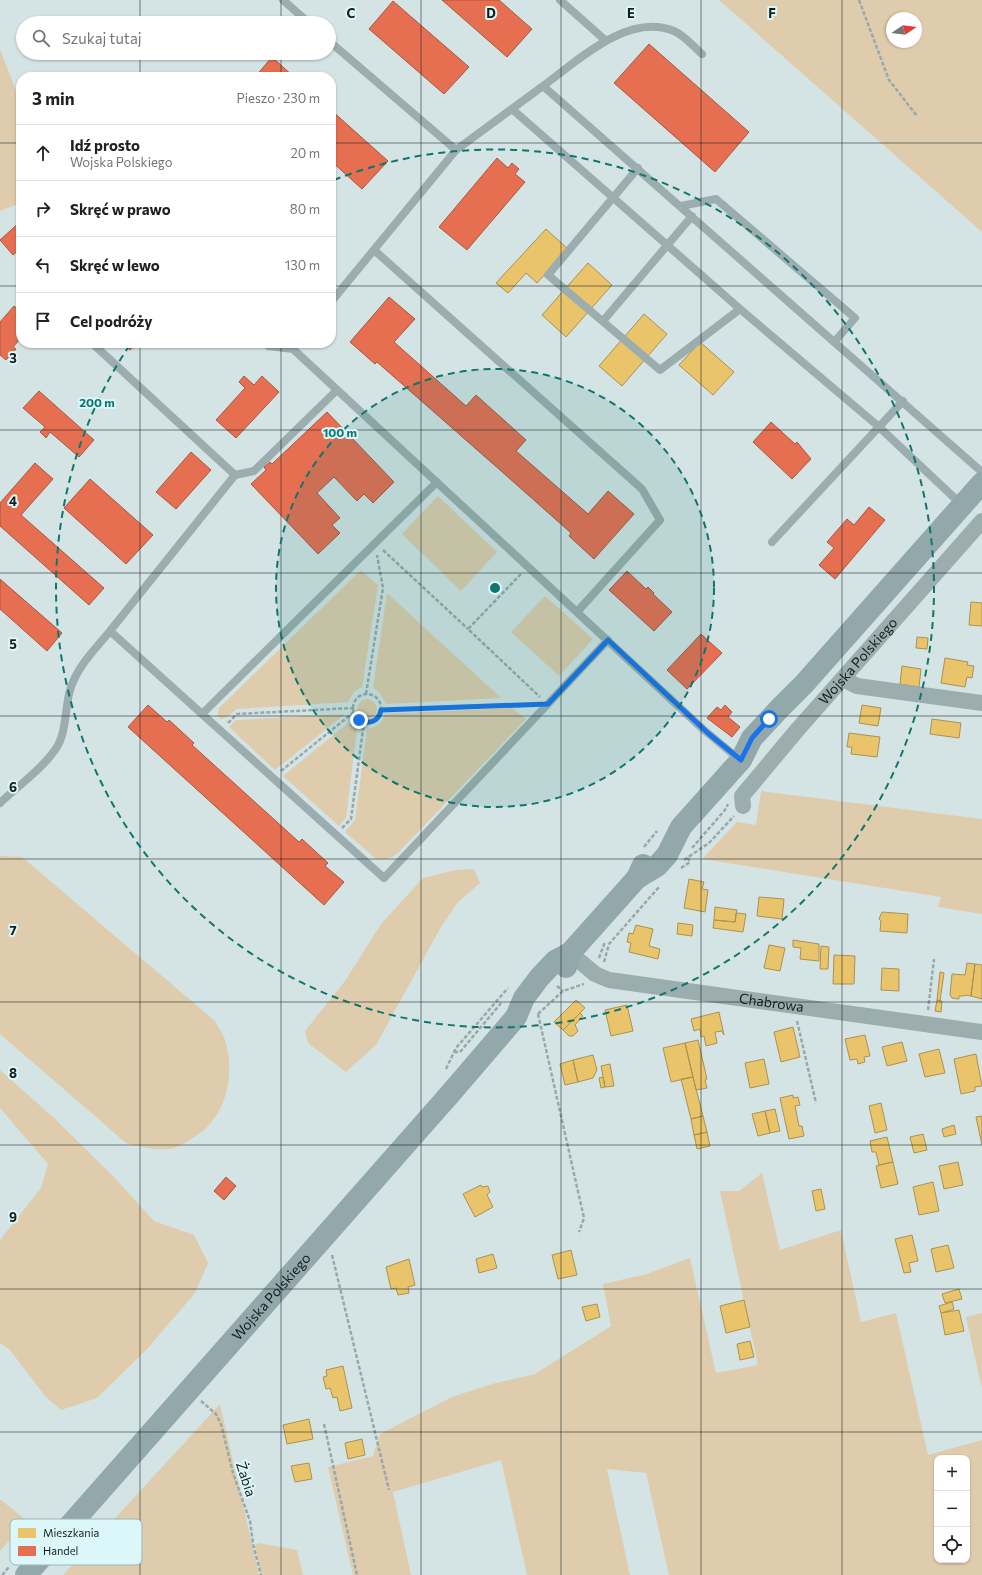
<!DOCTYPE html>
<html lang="pl">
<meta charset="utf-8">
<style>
body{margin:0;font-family:Commissioner,sans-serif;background:#f2f2f2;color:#202124}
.controls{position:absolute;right:12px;bottom:12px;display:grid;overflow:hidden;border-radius:8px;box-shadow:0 1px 3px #0004}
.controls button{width:36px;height:36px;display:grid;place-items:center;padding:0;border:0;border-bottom:1px solid #e0e0e0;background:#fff;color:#202124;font:20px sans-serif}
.compass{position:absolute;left:886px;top:12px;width:36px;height:36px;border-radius:50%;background:#fff;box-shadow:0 1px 3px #0004;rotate:77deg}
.stop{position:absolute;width:12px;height:12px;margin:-9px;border:3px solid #1a73e8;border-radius:50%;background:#fff}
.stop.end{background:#1a73e8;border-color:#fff;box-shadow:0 1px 4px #0008}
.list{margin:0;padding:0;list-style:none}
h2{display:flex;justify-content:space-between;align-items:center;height:52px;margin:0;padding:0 16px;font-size:17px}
h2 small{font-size:13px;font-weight:400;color:#757577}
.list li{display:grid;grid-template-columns:26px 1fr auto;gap:12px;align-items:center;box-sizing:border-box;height:56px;padding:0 16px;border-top:1px solid #e0e0e0}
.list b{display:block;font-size:15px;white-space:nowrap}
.list p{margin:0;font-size:13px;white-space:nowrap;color:#757577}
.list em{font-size:13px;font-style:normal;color:#757577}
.icon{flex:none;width:22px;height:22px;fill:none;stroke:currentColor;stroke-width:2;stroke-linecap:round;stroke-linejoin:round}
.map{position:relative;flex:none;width:982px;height:1575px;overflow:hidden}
.search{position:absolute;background:#fff;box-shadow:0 1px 3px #0004;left:16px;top:16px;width:320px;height:44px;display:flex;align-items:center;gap:10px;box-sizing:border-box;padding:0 14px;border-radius:22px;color:#757577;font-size:15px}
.panel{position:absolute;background:#fff;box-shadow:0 1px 3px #0004;left:16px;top:72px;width:320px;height:276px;border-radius:16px}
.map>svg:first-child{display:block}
.green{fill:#dfccac;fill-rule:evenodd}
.homes{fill:#e9c46a;stroke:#a99254}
.shops{fill:#e76f51;stroke:#a85742}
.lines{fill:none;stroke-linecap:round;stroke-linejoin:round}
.path{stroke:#99a8a9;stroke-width:2.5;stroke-dasharray:4 2;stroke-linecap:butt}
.lane{stroke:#9badae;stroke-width:8}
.street{stroke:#9badae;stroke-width:16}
.secondary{stroke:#93a8aa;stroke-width:22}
.route{stroke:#1a73e8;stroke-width:5}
.grid{fill:none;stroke:#141e1f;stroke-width:1;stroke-opacity:0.55}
.ring{fill:none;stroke:#0f766e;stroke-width:2;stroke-dasharray:7 5}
.labels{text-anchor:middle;stroke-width:4;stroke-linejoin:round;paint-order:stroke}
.street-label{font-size:14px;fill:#141e1f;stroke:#dbf7f9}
.key{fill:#dbf7f9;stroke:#9fb6b8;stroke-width:1}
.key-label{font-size:11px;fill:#141e1f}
.grid-label{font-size:13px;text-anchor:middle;font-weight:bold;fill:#141e1f;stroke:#dbf7f9;stroke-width:4;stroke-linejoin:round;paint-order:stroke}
.centre{fill:#0f766e;stroke:#dbf7f9;stroke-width:2}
.ring-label{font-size:12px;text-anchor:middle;font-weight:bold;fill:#0f766e;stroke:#dbf7f9;stroke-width:4;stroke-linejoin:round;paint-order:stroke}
</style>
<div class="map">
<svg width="982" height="1575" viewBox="0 0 982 1575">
<rect width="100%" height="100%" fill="#d4e4e5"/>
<!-- green -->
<path class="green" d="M719,0H982V232ZM892,18H916V42H892Z
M0,49L21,104V203L0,211Z
M438,496L497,552L461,591L402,534Z
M361,570L378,585L362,687L354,692L348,702L237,709L227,717L221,719L217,716L219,708Z
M387,593L501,698L386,704L379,692L373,688Z
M545,596L593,639L559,676L511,632Z
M357 709a10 10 0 1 1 20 0a10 10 0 1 1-20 0Z
M512,708L526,719L397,854C390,858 385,861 376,859L345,832L355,820L367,729C377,727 382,723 385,714Z
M345,714L275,770L229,727L236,720Z
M348,723L357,730L346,818L339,826L283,776Z
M761,791L982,819V914L938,907L941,897L702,859L737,822L756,825Z
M0,856L22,857L215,1021C218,1027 223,1033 225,1040C236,1076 226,1120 191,1139C186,1142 180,1146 174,1148C159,1152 140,1146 126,1143L0,1034Z
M474,869L480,883L458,902L441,927L376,1045L346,1072L308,1043L305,1031L345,981L381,924L423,878L455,870Z
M0,1070L54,1118L114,1177L154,1221L194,1235L208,1263L195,1293L148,1348L97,1398L61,1410L45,1396L9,1349L0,1343V1240L41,1188L48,1164L0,1108Z
M762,1173L780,1250L841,1230L861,1322L896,1313L928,1455L982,1440V1575H669L646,1473L607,1469L630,1575H527L501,1460L393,1492L411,1575H353L328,1467L373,1456L380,1434L452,1397L492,1384L535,1374L611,1326L603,1284L647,1274L690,1258L716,1373L758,1365L720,1191H739ZM937,1458H967V1560H937Z
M982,1313V1389L966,1317Z
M220,1404L259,1575H63Z
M0,1499L27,1521L0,1551Z
M258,1543L297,1550L303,1575H261L255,1546Z"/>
<!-- homes -->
<path class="homes" d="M546,229L568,249L537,283L526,273L508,293L496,283Z
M588,263L612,285L566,337L542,315Z
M644,314L667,334L622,386L599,366Z
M700,342L734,372L713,395L679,365Z
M971,602L982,603V626L969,625Z
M917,637L928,638L927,649L916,648Z
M945,658L968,662L967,665L974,666L972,678L967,677L965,687L941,683Z
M902,666L921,669L919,687L900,684Z
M862,705L881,708L878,726L859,723Z
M932,719L961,723L959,738L930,734Z
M849,733L880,737L877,757L851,754L852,747H847Z
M689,879L704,882L702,889L708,890L705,912L684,908Z
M759,897L784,899L782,919L757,916Z
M715,907L737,910L735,922L714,920Z
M882,912L908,914L907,933L880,931L881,921L879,919Z
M736,913L746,914L743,932L713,928L714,920L735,922Z
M678,923L693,925L692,936L677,934Z
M636,925L653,929L649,946L660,949L658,959L629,952L631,943L627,942L629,933L633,934Z
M793,940L819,944V961L800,959L801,948L793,947Z
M769,945L785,948L780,971L764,968Z
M821,946L829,947L828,969H820Z
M834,955L855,956L854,984H833Z
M967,963L975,964L971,996L964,995V996H959V999L952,998L950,995L952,974L965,975Z
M975,964L982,965V999L971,996Z
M882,968L899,969V991L881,990Z
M940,972L944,973L940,1001L937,1000Z
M576,1000L585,1008L563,1030L554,1022Z
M937,1000L942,1001L941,1012L935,1011Z
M627,1005L633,1031L611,1036L605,1010Z
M719,1012L724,1035L722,1031L715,1032L717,1043L706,1046L704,1036L701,1037L700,1029L694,1031L691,1019Z
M580,1013L583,1016L575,1025L578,1031L573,1036H569L563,1030Z
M793,1027L800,1057L781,1062L774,1032Z
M865,1035L870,1056L864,1057L865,1062L858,1064L857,1059L850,1060L845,1039Z
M698,1040L707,1079L705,1080L707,1088L696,1090L685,1043Z
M902,1042L907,1061L887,1066L882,1047Z
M685,1043L693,1077L671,1082L663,1048Z
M939,1049L945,1073L925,1077L919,1054Z
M976,1054L982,1086L975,1087V1091L961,1094L954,1059Z
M593,1055L597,1070L593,1078L578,1082L573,1060Z
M764,1059L769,1084L750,1088L745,1063Z
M573,1060L578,1082L565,1085L560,1064Z
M610,1064L614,1086L605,1087L601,1066Z
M603,1077L605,1087L601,1088L599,1078Z
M693,1077L703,1116L691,1119L681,1079Z
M793,1095V1098L798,1097L800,1105L795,1106L799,1126H802L804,1136L789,1139L780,1098Z
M881,1103L887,1130L875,1133L869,1106Z
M775,1109L780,1131L770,1133L765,1111Z
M765,1111L770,1133L758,1136L752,1114Z
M703,1116L707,1132L694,1135L691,1119Z
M982,1116V1145L976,1117Z
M954,1125L956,1134L944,1137L942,1129Z
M707,1132L710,1146L697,1149L694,1135Z
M923,1134L927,1150L914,1153L910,1137Z
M887,1137L893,1162L879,1165L876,1152H872L870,1141Z
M893,1162L898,1184L881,1188L876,1166Z
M958,1162L963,1185L944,1189L939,1166Z
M933,1182L939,1211L919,1215L913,1187Z
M481,1185L482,1187L488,1186L490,1192L487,1195L493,1207L475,1217L463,1194Z
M821,1189L825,1209L816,1211L812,1191Z
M912,1235L918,1261L909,1263L911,1272L904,1273L895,1239Z
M948,1245L954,1268L936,1272L931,1249Z
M571,1250L577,1275L558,1279L552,1255Z
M493,1254L497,1268L479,1273L476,1259Z
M409,1259L415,1285L408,1287L409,1293L398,1295L396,1288L391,1289L386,1267Z
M959,1289L962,1299L945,1303L942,1294Z
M744,1300L750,1327L726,1333L720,1306Z
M952,1302L954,1309L941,1313L939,1306Z
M597,1304L600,1317L586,1321L582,1307Z
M959,1310L964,1331L945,1335L941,1313Z
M750,1341L754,1357L740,1360L737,1344Z
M343,1366L352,1408L340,1411L337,1397L333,1398L330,1388L326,1389L323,1377L327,1376L326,1370Z
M309,1419L313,1439L287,1444L283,1425Z
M362,1439L365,1455L348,1459L345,1443Z
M309,1463L312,1479L295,1482L291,1466Z"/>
<!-- shops -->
<path class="shops" d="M442,0H499L532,29L507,57Z
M393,1L469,67L444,94L369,29Z
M649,44L749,132L715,172L614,83Z
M272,57L294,77H255Z
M331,110L388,161L362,189L331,161Z
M497,158L508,168L512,163L519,169L515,174L525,182L467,250L439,227Z
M331,213L336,218L331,223Z
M21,221V248L13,255L0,240Z
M389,297L415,319L394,342L466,406L476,395L526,440L516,451L588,514L608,491L634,514L594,559L569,536L571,533L500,470L377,362L375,364L350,342Z
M14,306L21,312V338L13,347L16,349L6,360L0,355V322Z
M122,343H138L130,350Z
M244,376L254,385L262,376L279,392L236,438L216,420L245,388L239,382Z
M39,391L94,440L79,457L50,432L46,438L40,432L45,427L23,408Z
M327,412L394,482L373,503L364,494L357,501L334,477L317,493L340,518L332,525L340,533L318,554L251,484L266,470L264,467L270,462L272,464Z
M771,422L795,444L797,442L811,459L792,479L753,442Z
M191,452L211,470L176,509L156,492Z
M35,463L53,479L21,515L104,588L89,605L0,526V503Z
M90,479L153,535L126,564L64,508Z
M869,507L885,520L835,579L819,565L834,548L827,542L847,519L854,525Z
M627,571L646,589L648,587L654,593L653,594L672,612L654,631L609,590Z
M0,579L62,633L47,651L0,609Z
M701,634L722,653L687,689L667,670Z
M148,705L167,722L169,720L194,743L192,745L299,842L302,839L328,863L325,866L344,882L324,905L128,727Z
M725,705L732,712L728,717L740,727L732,737L707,718L717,707L721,710Z
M226,1177L236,1186L224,1200L214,1191Z"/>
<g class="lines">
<!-- path -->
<path class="path" d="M859,0L889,80L917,116
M383,550L468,629
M521,574L468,629L540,697
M353 708a14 14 0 1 1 28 0a14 14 0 1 1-28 0Z
M366,694L383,588L377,555
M381,710L531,705
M228,723L237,714L353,708
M281,771L354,712
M342,828L351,819L364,722
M644,847L657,831
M692,848L725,810L728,804
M684,860L709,843L734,816
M681,868L690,862L687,857
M599,958L605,942
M604,962L609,944L659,887
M557,986L563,991
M928,1010L934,959
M538,1014L563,991L584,984
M538,1014L584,1218L579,1232
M797,1021L816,1103
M454,1052H460L502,1002
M446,1069L456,1048L508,988
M332,1255L389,1490
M201,1401L216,1414L221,1424L233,1473L250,1521L253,1544L261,1575
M324,1424L357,1575
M2,1575L10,1566"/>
<!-- lane -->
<path class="lane" d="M283,0L309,23
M560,0L605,40
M329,41L456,150
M543,86C577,61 628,12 674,31C684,35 694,47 702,54
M512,109L740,309L878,426L962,505
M638,168L548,275L660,370L740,309
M681,206L716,199L855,318L835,341
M374,250L642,489L660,520L577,612
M331,302L456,150L543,86L982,472
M603,321L692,216
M92,343L235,475
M265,343L268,346L293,349
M297,343L293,349L704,730L740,760
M337,390L254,471L235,475L110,631L202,714L437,482
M772,542L903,401
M202,714L384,878L608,640
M0,803C18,786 41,770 55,750C66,735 65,712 69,694C75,668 94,651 110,631"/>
<!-- street -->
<g class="street">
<path d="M843,679L857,686L982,703"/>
<path id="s1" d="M743,806L742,796L798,729L982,521"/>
<path id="s2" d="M570,953L595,974L609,980L982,1032"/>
</g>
<!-- secondary -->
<g class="secondary">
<path d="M637,878L657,866L667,855L681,827L741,760L752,738L780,708L804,684L982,483"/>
<path d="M566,967L570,953L637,878L643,865"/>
<path id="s3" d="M26,1575L450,1094L516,1017L524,998L539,978L555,961L570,953"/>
</g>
</g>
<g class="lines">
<!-- route -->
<path class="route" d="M359,720C370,725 379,721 381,710L548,704L608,640L709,734L741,760L752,738L769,719"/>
</g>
<!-- grid -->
<path class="grid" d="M140,0V23M281,0V23M421,0V1575M561,0V1575M701,0V1575M842,0V1575M140,53V77M281,53V77M0,143H21M331,143H982M0,286H21M331,286H982M140,343V1575M281,343V1575M0,430H982M0,573H982M0,716H982M0,859H982M0,1002H982M0,1145H982M0,1289H982M0,1432H982"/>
<!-- distance rings -->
<circle cx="495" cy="588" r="219" fill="#0f766e" fill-opacity=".12"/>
<g class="ring">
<circle cx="495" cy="588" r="219"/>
<path d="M334 180A439 439 0 1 1 129 346"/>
</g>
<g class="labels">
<!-- street labels -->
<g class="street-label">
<text dy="5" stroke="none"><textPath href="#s1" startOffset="188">Wojska Polskiego</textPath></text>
<text dy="5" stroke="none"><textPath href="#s2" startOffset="212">Chabrowa</textPath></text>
<text dy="5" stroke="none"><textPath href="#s3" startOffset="371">Wojska Polskiego</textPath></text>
<text transform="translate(246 1479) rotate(72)" y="5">Żabia</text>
</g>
</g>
<!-- legend -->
<rect x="10" y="1519" width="132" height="46" rx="6" class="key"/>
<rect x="18" y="1528" width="18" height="10" fill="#e9c46a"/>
<rect x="18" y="1546" width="18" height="10" fill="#e76f51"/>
<g class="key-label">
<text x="43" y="1537">Mieszkania</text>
<text x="43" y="1555">Handel</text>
</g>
<g class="grid-label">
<text x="351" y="18">C</text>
<text x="491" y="18">D</text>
<text x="631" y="18">E</text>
<text x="772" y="18">F</text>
<text x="13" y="363">3</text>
<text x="13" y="506">4</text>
<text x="13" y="649">5</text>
<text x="13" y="792">6</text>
<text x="13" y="935">7</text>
<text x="13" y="1078">8</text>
<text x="13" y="1222">9</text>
</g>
<circle cx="495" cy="588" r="6" class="centre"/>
<g class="ring-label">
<text x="97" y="407">200 m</text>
<text x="340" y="437">100 m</text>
</g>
</svg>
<div class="controls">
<button>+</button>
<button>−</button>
<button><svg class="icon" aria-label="locate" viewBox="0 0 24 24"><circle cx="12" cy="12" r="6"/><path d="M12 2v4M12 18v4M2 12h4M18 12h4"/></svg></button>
</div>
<svg class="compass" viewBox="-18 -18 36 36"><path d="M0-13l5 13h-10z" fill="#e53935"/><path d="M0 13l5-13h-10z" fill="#757577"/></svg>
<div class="stop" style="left:769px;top:719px"></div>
<div class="stop end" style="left:359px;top:720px"></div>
<div class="search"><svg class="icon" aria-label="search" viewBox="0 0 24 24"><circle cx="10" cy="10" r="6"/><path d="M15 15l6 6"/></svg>Szukaj tutaj</div>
<section class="panel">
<h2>3 min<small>Pieszo · 230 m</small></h2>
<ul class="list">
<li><svg class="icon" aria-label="ahead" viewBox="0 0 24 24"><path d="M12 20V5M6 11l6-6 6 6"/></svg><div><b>Idź prosto</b><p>Wojska Polskiego</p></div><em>20 m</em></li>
<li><svg class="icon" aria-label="right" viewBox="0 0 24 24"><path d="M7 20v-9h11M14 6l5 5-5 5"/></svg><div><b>Skręć w prawo</b></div><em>80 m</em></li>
<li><svg class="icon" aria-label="left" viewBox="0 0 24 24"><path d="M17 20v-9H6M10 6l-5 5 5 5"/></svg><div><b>Skręć w lewo</b></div><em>130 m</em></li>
<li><svg class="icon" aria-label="arrive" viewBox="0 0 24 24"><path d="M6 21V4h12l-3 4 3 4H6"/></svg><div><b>Cel podróży</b></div></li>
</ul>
</section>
</div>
